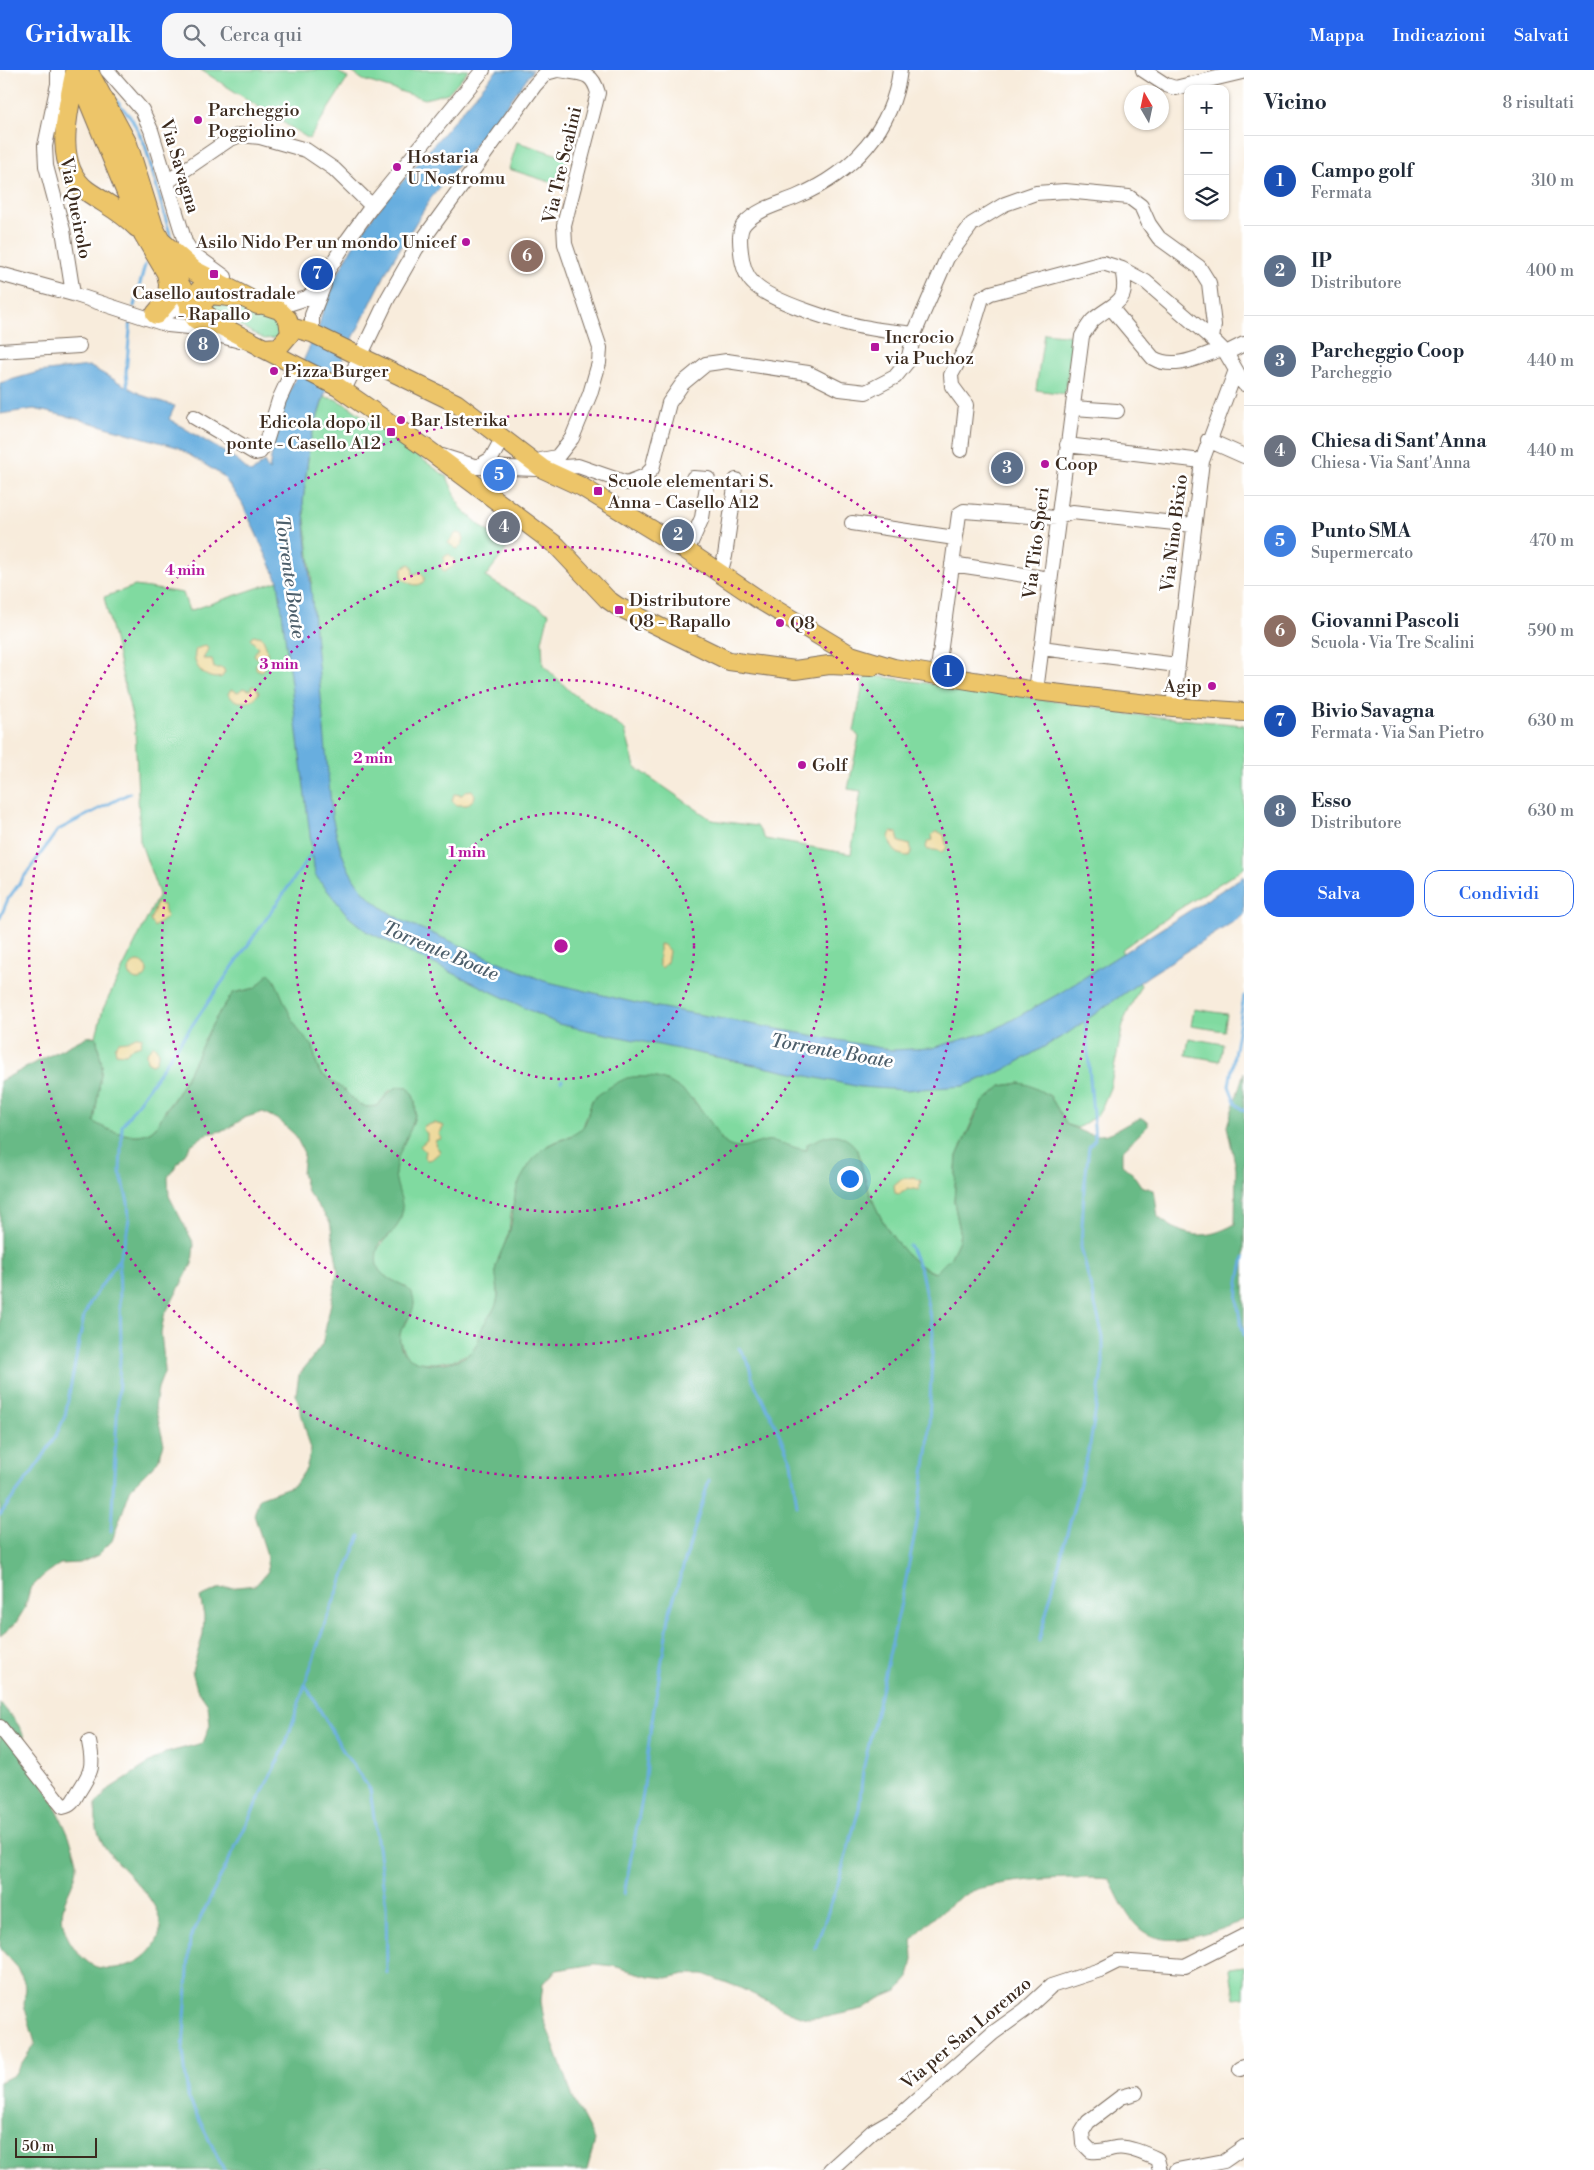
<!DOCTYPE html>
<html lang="it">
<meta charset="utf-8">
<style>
body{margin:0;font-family:"Libre Bodoni",serif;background:#f6f6f7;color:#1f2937}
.controls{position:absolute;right:15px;top:15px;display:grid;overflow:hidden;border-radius:10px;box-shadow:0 1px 4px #0004}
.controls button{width:45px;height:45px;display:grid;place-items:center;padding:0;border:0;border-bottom:1px solid #e0e1e3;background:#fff;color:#1f2937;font:25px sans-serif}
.compass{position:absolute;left:1124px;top:15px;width:45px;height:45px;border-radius:50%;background:#fff;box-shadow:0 1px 4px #0004;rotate:351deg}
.scale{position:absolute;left:15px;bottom:12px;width:82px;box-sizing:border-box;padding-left:5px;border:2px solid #3b2a1e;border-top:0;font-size:14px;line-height:18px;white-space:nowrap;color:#3b2a1e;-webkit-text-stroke:4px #fff;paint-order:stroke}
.you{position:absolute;left:849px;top:1108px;width:18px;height:18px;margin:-12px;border:4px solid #fff;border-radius:50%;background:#1a73e8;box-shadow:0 0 0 8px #1a73e833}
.badge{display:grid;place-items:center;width:32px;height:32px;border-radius:50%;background:#2563eb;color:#fff;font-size:16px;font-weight:700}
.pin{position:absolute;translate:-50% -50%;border:2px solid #fff;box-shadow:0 1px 5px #0006}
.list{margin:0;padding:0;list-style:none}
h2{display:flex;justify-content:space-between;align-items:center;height:65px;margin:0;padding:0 20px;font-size:21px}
h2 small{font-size:16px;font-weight:400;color:#747a83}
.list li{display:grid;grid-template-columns:32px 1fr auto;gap:15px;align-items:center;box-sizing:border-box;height:90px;padding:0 20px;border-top:1px solid #e0e1e3}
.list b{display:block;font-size:19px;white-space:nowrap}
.list p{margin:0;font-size:16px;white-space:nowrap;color:#747a83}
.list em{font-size:16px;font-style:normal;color:#747a83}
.actions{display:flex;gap:10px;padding:15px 20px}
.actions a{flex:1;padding:11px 0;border:1px solid #2563eb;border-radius:15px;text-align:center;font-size:18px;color:#2563eb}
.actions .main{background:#2563eb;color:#fff}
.icon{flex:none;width:28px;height:28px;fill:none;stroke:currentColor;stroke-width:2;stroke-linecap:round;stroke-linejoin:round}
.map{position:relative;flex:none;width:1244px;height:2100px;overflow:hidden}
header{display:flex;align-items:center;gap:30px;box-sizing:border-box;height:70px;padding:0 25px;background:#2563eb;color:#fff}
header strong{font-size:24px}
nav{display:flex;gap:28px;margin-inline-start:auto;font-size:18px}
.search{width:350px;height:45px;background:#f6f6f7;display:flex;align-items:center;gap:12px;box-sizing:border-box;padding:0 18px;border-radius:15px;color:#747a83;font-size:19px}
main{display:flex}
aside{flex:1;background:#fff}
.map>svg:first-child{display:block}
.green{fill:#80daa0;stroke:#5e825f}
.forest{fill:#68ba86;stroke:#527252}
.sand{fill:#eeda9e;stroke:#94825e}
.water{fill:#68aedf;stroke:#526c7e}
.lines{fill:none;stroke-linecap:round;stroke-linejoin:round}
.stream{stroke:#68aedf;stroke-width:3}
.minor-casing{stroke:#7d6e60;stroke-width:16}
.major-casing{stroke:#7d6e60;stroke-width:20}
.highway-casing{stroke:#7d6e60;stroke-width:22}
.minor{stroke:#fff;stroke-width:14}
.major{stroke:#edc569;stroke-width:18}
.highway{stroke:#edc569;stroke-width:20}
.ring{fill:none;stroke:#b5179e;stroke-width:2.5;stroke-dasharray:2.5 5}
.poi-dot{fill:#b5179e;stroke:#fff;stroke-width:2}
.labels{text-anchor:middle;stroke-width:5;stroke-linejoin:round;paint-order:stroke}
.poi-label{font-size:18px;fill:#3b2a1e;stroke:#fff;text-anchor:start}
.street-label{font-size:18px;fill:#3b2a1e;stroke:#fff}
.water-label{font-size:19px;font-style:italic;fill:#4d5f6b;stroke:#fff}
.centre{fill:#b5179e;stroke:#fff;stroke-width:2.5}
.ring-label{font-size:15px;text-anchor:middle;font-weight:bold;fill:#b5179e;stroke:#fff;stroke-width:5;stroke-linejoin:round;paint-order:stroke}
</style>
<header>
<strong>Gridwalk</strong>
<div class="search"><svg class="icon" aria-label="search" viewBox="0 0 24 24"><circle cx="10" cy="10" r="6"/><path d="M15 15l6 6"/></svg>Cerca qui</div>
<nav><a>Mappa</a><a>Indicazioni</a><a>Salvati</a></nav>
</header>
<main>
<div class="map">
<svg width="1244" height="2100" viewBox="0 0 1244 2100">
<rect width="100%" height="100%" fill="#fff"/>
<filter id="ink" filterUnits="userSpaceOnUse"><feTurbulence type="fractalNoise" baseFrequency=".02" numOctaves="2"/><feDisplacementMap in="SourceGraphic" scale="10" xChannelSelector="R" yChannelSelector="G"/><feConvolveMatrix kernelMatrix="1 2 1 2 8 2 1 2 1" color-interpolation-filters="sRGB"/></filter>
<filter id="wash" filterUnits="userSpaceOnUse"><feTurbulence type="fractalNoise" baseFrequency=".0096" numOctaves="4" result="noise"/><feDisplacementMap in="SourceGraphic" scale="20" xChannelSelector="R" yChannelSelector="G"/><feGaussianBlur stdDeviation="1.12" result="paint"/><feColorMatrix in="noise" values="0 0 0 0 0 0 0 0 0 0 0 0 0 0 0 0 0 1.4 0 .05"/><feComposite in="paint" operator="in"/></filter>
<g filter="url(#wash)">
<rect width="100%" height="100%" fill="#f8ecdc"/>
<!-- green -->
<path class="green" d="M201,0H335L348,8L309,69Z
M349,0H469L448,23L425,29L363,10Z
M517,72L568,88L559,115L509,99Z
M228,229C242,238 273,246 281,257L277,268L264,269L240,256L213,245L209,231Z
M1044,263L1073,266L1065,324L1036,320Z
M324,327L335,329L350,337L447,407L461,438L483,458L509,476L485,507L549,543L542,571L543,595L572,623L625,660L635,697L712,750L757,756L765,769L851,784L861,721L848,719L859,667L854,661L864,608L869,605L1118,640V643L1244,655V798L1176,841L1121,880L1141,915L1124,950L1110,1018L1102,1037L1097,1045L1078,1058L1067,1055L1050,1026L1020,1013L1001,1016L976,1042L957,1086L954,1132L960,1161L959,1170L951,1187L936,1203C894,1190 865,1123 859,1083L797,1079L768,1071L738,1079L728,1076L721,1068L693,1029L592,1030L583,1057L577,1063L548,1075L533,1090L518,1115L511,1143L509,1162L496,1197L498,1226L496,1236L483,1257L477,1274L472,1282L454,1290L435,1293L415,1292L406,1287L399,1269L401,1259L407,1252L414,1234L405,1216C372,1204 363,1187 393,1162C394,1143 392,1113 395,1096C401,1068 429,1044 408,1017L390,1020L377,1036L367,1037L358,1034L344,1020L320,1003L316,993L313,976C292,960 283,930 273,907L269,904L256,918L233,923C225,935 216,946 210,959C196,986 185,1016 166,1039C161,1046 159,1056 151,1061C136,1071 107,1061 94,1052L102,996L96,966L103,939L159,824L140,771L135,659L104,527L135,516L183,523L189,541L278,511L312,513L303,432L310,371Z
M1194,939L1227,944L1224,961L1191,956Z
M1189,968L1223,974L1220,991L1186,985Z
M1244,1896V1928L1234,1929L1230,1898Z"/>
<!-- forest -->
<path class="forest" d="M269,903L273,907C285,930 292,959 313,976L316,993L320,1003L344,1020L358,1034L367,1037L377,1036C388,1025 392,1014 408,1017C428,1043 402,1068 396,1095C391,1113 407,1130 401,1148C397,1160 388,1166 379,1174C364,1220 415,1203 414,1234C413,1247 401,1254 400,1265C395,1302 457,1299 473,1280C479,1273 479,1264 483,1256C488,1246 497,1238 498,1226C499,1216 494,1205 496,1196C499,1183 507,1172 510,1160C514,1141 512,1122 523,1105C529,1094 539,1080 551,1074C560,1070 573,1067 581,1059C588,1052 588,1040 592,1031C595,1025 619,1011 627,1008C634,1006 642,1007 649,1007C679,1009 697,1033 713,1056C717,1063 722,1073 730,1076C742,1082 754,1073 766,1071C776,1069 794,1079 807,1080V1074C815,1071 827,1064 836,1065C845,1066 857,1076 859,1084C861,1090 861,1097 863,1103C872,1137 900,1192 935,1203L951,1187L959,1170L960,1161L954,1132L957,1086L981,1034L1001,1016L1020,1013L1029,1015L1050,1026L1067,1055C1075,1057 1082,1063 1090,1064C1114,1069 1121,1053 1143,1048L1148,1052V1056L1122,1081V1095L1133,1104L1141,1116L1154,1120L1158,1147C1184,1168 1205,1171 1235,1154L1236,1098L1227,1056L1244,1002V1851C1212,1861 1164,1885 1136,1855C1124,1842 1117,1824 1109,1809C1076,1806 996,1809 968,1823C952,1831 923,1856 912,1870L913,1889L909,1908L897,1921L880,1928L863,1939L827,1947L807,1948L790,1942L738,1917L703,1904H685L667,1908L649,1906L613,1896L595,1894L557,1900L543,1913L541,1931L544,1950L573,2028L595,2071L587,2100H0V2012L14,2005L35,1973L24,1935L26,1917L18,1898L0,1878V1633C6,1640 14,1648 19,1656C26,1667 25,1681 30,1692C33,1698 37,1703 40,1708C50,1726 77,1776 77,1795C77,1807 69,1820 65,1831C56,1854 71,1879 89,1893C98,1900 111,1899 122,1897C135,1894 145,1888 153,1877C181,1839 120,1804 103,1774C96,1762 95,1748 96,1734L109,1719L165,1683L203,1673L210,1655L208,1635L197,1619L192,1601L203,1565L204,1546L200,1527L218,1519L256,1515L268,1501L266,1482L254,1445L259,1428L295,1415L306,1399L311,1380L296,1324L299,1305L322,1275L338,1200L330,1152L307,1121L302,1103L304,1083L295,1065L280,1051L263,1042L244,1048L226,1060L206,1064L191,1075L168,1107L169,1126L194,1174L192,1194L164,1246L161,1263L165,1300L158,1318L155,1337L164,1374L158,1391L131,1418L112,1471L98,1485L80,1493L60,1494L44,1505L30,1519L25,1538L15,1554L0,1566V1011L86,967L96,966L102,996L94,1052C107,1061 136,1071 151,1061C159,1056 161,1046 167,1039C185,1016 196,986 210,959C216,946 225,935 233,923L256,918Z"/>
<!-- sand -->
<path class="sand" d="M456,463L462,464L464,469L461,476L457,479L448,473Z
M449,484L454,489V496L444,502L440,495L444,492V487Z
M409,494L412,496L413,505L420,502L424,506V511C418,519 408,513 402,508V499Z
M253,565L262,567C267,575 271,594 262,601L256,599V594L260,590L254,585L258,577L250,569Z
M206,575L208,579L203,589H212L214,598H223L225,602L222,607C206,612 190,595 196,579Z
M252,616L256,617L259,622C254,635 235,635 228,624L231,619L238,622L243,618L250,620Z
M472,720L475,725L474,729L467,735H457L452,731L454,724L462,725L466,721Z
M891,762L897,763L899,772L910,775L912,781L909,786C897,786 891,779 889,767Z
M935,762H939L944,765L947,778L942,782L935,780H928L926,777L928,771L933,770L932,765Z
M157,833L163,835L167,847L154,857L150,850Z
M659,874L664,875L669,881L667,892L662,898L659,895Z
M129 901a9 9 0 1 1 18 0a9 9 0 1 1-18 0Z
M138,966L142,967L141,975L131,978L126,984L116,983L115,977L119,972L128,971Z
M154,975L159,982L156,992L152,994L147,991L146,983Z
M434,1053L444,1056L439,1064L441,1069L436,1070L435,1074L440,1082L432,1089L427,1090L424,1087L425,1081L420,1076L427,1070V1063L423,1060L424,1056Z
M914,1107L921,1111L919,1120L908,1118L900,1124L895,1123L894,1115L901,1109Z"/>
<!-- water -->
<path class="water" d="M497,0H533L501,43L431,128L390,195L324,326L310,371L303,432L332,746C344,799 354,823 403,851L544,911L636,933L892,980L932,978L992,961L1060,923L1244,806V845L1150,905L1068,963L1004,1000L964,1016L905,1020L860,1017L558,954L366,861L349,847L315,805L278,511L242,433L223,406L177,377L74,348L34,339L0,344V313L39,302L89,296L144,326L175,336L169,349L234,388L251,403L264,392L269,401L277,349L319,256L327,223L352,178L373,146Z"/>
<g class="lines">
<!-- stream -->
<path class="stream" d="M110,23L132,49L145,75L171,168
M134,236L145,195
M128,321L126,302L131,249
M0,848L8,829L58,760L130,723
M1244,926L1229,1016L1236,1034L1244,1041
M561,1011L562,1010
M1244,1188C1236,1219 1235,1235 1244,1265
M739,1278L748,1292L753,1311L771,1346L791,1391L797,1436
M0,1445C23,1413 50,1383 65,1346L84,1246L90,1233L119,1189L127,1162L129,1148L128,1132L120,1102L122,1056L314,780
M111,1461L121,1271L119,1189
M1039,1571L1090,1375L1103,1294V1267L1081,1177L1084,1119L1089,1077L1095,1069L1085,947
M305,1614L345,1684L370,1719L386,1835L387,1903
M624,1824L643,1724L650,1663L670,1541L709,1410
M815,1878L837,1817L859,1739L863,1700L903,1524L917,1452L928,1376L933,1262L921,1201L909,1175
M224,2100L188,2027L183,1981L190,1869L285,1676L325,1553L360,1466"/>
</g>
</g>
<g filter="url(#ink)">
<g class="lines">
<defs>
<path id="minor" d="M58,0V14L45,76L46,96L63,160L73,224
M107,0L142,40L151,60L185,172L192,183L225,207
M900,0C893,59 852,103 798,126C780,134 759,138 745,153C738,160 740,174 741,182C742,193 745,205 753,213C770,232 843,254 869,258C883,261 899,262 914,264
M1143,0L1166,15L1175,18L1242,2
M167,112L230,69L240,65L260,67L306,80L334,99L372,136
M0,204L73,224L168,255L188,257L240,271
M272,239L307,228L314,222L346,172L372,136L483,0
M1112,239L1153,288C1175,301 1200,286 1222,279
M155,244L171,241L189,232
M312,263V245L324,215
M0,281L79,276
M1226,283L1244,274
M344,320L388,228L416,179L535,15L546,3L557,0
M1074,338L1117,341
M194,347L255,383L260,382L266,372L279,330L295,295
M1208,370L1244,386
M1067,375L1202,391
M961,380L966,335L952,316L951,305L968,274L982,228L991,223L1103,193L1122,199L1146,212L1212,269L1226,283L1244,314
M442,386L477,397L536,399L578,396L627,413L645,406L652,399L669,333L683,313L706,294L727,291L808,303L840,319L866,322L895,307L908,291L914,264L947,188L972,154L1005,134L1036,123L1065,121L1129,127L1141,136L1149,154L1159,168L1199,197L1209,213L1214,255L1212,269
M541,390L557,387L572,368L590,324L599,293L600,278L565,174L564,155L598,23C592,0 580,4 559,0
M477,397L491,389L502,369
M852,453L955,468
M687,481L702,448L708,409L693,408
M952,494L1050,509
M720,504L725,486L736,410
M1041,578L1177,595
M937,606L959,444L964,441L1057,448L1072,442L1193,455
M1036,621L1082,266C1085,261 1089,254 1093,250C1115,231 1130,235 1122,199
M1173,637L1202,391L1236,300
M0,1657L63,1737C73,1735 74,1729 79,1721C92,1701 94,1696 89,1672
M1240,1999L1244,1997
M1136,2023L1121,2027L1088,2052L1082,2062L1083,2073L1091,2081C1101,2082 1105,2080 1115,2078C1126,2075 1146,2084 1157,2089L1160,2100
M830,2100L873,2061L899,2046L993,1963L1025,1940L1051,1916L1100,1900L1118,1891L1185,1896L1244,1866
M1177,2100L1224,2091L1244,2077"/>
<path id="major" d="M221,256L196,250L189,239V232L200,219H216L279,240L288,249L290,264L279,277L264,278L221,256L203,242L202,234L210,225L239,228
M290,257L312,263L456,333L543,399L582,417L687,481L758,529L851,585L894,598L1036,621L1173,637L1244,642
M260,277L338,317L430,381L557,476L607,529L617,536L729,591L795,600L829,595L871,597"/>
<path id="highway" d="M76,0C69,36 51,95 87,121C104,133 122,141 137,157
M87,0L127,74L153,157L160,171L194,201L258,234
M85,21L144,164L167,203L169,214L168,230L156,244
M169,196L189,232"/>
</defs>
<!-- minor casing -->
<use href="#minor" class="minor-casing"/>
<!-- major casing -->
<use href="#major" class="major-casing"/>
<!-- highway casing -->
<use href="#highway" class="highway-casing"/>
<!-- minor -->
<use href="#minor" class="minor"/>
<!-- major -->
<use href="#major" class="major"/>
<!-- highway -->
<use href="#highway" class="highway"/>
</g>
</g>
<!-- distance rings -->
<g class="ring">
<circle cx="561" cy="876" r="133"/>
<circle cx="561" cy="876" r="266"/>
<circle cx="561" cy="876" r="399"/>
<circle cx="561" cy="876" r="532"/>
</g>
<!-- markers -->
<g class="poi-dot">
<circle cx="198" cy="50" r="5"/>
<circle cx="397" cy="97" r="5"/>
<circle cx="466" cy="172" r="5"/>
<rect x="209" y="199" width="10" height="10" rx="2.5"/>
<rect x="870" y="272" width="10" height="10" rx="2.5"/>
<circle cx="274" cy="301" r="5"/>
<circle cx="401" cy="350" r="5"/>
<rect x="386" y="357" width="10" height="10" rx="2.5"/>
<circle cx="1045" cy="394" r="5"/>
<rect x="593" y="416" width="10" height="10" rx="2.5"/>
<rect x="614" y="535" width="10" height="10" rx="2.5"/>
<circle cx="780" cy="553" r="5"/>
<circle cx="1212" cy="616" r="5"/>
<circle cx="802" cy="695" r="5"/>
</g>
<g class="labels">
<!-- poi labels -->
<g class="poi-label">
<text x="208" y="46">Parcheggio<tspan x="208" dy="21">Poggiolino</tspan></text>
<text x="407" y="93">Hostaria<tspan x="407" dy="21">U Nostromu</tspan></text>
<text x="456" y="178" text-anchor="end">Asilo Nido Per un mondo Unicef</text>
<text x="214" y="229" text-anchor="middle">Casello autostradale<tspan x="214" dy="21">- Rapallo</tspan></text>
<text x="885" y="273">Incrocio<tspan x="885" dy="21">via Puchoz</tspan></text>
<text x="284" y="307">Pizza Burger</text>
<text x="411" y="356">Bar Isterika</text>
<text x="381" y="358" text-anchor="end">Edicola dopo il<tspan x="381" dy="21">ponte - Casello A12</tspan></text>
<text x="1055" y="400">Coop</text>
<text x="608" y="417">Scuole elementari S.<tspan x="608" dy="21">Anna - Casello A12</tspan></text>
<text x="629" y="536">Distributore<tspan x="629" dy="21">Q8 - Rapallo</tspan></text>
<text x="790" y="559">Q8</text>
<text x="1202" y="622" text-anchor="end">Agip</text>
<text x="812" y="701">Golf</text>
</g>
<!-- street labels -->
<g class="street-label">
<text transform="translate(562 95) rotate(-77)" y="6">Via Tre Scalini</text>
<text transform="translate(180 96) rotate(73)" y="6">Via Savagna</text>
<text transform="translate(76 138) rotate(79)" y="6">Via Queirolo</text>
<text transform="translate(1174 463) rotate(-83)" y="6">Via Nino Bixio</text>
<text transform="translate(1036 473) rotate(-83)" y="6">Via Tito Speri</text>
<text transform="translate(966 1963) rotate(-40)" y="6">Via per San Lorenzo</text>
</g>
<!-- water labels -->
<g class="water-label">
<text transform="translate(291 507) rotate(82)" y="7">Torrente Boate</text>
<text transform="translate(441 880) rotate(23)" y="7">Torrente Boate</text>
<text transform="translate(832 980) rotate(10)" y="7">Torrente Boate</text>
</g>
</g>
<circle cx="561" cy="876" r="8" class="centre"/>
<g class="ring-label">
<text x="185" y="505">4 min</text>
<text x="279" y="599">3 min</text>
<text x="373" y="693">2 min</text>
<text x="467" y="787">1 min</text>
</g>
</svg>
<div class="controls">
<button>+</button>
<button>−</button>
<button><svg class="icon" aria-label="layers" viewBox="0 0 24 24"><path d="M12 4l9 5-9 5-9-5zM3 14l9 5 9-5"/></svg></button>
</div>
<svg class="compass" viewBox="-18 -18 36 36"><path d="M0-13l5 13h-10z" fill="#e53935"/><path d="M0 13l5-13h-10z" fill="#747a83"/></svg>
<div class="scale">50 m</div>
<div class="you"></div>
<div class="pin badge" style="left:948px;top:601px;background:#1a4fb4">1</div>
<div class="pin badge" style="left:678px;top:465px;background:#5c6f8a">2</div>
<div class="pin badge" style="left:1007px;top:398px;background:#5c6f8a">3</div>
<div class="pin badge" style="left:504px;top:457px;background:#6b7280">4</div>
<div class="pin badge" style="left:499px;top:405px;background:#3f7fe0">5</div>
<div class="pin badge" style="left:527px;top:186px;background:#8d6e63">6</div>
<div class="pin badge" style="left:317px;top:204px;background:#1a4fb4">7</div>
<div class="pin badge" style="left:203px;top:275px;background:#5c6f8a">8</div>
</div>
<aside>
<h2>Vicino<small>8 risultati</small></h2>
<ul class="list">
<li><span class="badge" style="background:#1a4fb4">1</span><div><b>Campo golf</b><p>Fermata</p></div><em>310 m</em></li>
<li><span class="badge" style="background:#5c6f8a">2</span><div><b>IP</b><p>Distributore</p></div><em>400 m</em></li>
<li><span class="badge" style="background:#5c6f8a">3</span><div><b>Parcheggio Coop</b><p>Parcheggio</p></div><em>440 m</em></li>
<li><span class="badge" style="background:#6b7280">4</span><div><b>Chiesa di Sant'Anna</b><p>Chiesa · Via Sant'Anna</p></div><em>440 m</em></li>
<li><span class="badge" style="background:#3f7fe0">5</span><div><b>Punto SMA</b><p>Supermercato</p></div><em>470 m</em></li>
<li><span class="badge" style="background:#8d6e63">6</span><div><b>Giovanni Pascoli</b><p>Scuola · Via Tre Scalini</p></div><em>590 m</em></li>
<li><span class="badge" style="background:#1a4fb4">7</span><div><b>Bivio Savagna</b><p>Fermata · Via San Pietro</p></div><em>630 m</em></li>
<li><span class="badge" style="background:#5c6f8a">8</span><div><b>Esso</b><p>Distributore</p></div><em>630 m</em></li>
</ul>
<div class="actions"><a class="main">Salva</a><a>Condividi</a></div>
</aside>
</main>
